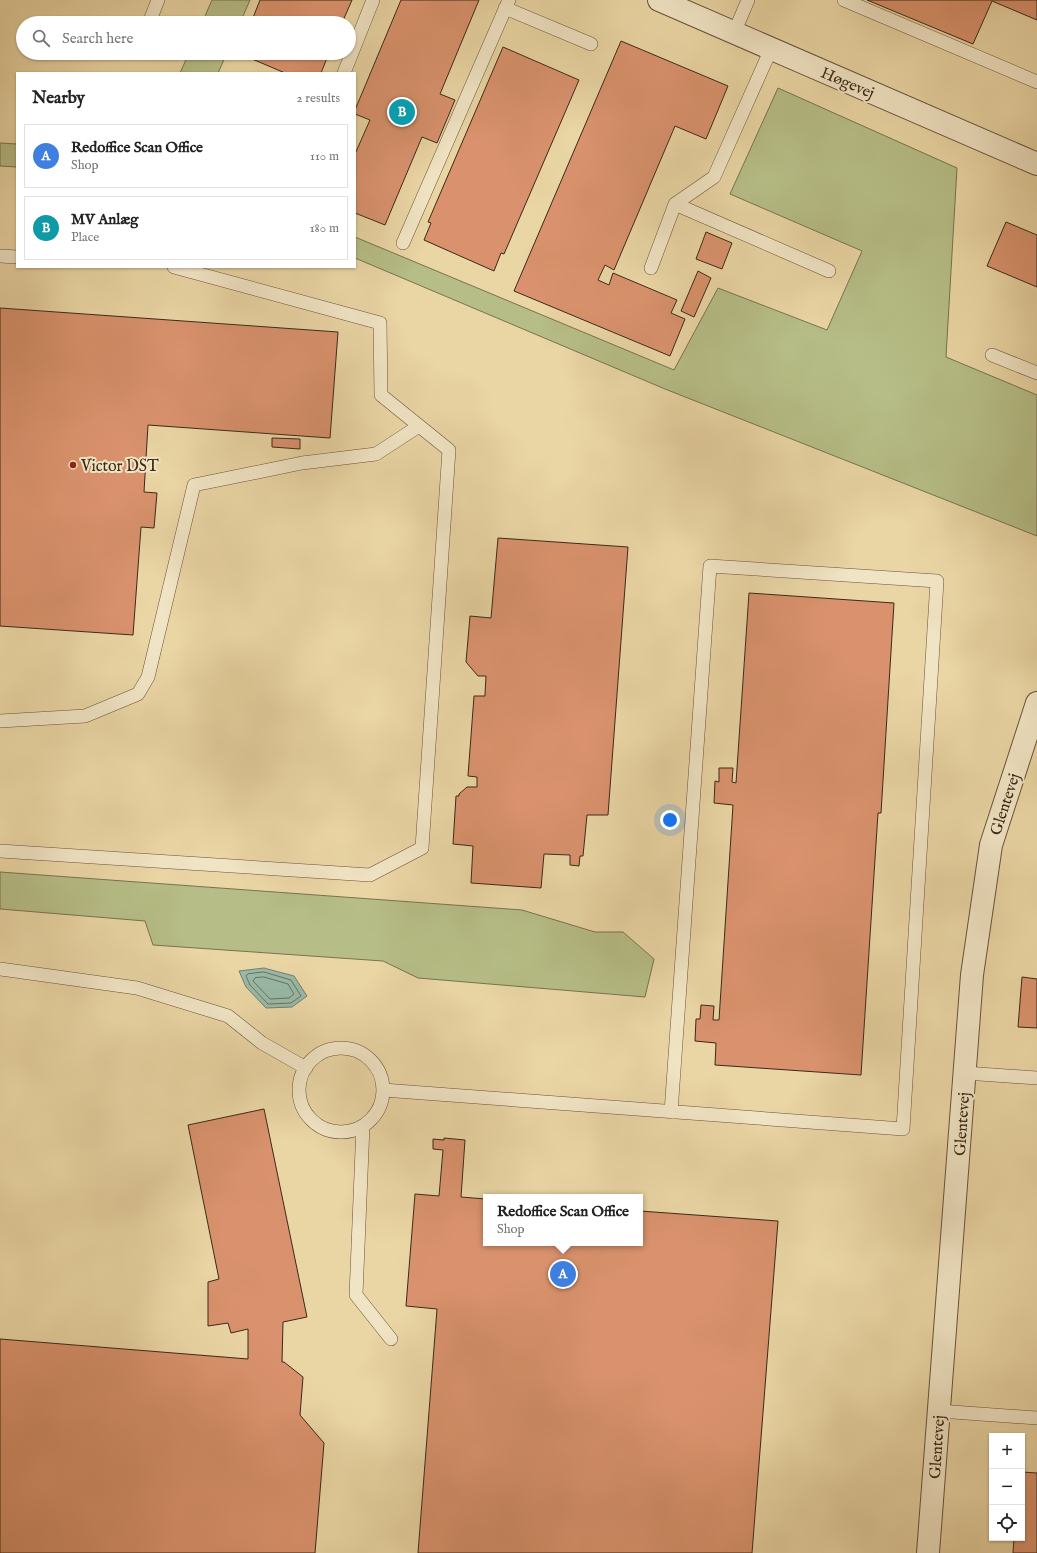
<!DOCTYPE html>
<meta charset="utf-8">
<style>
body{margin:0;font-family:"IM FELL English",serif;background:#f2f2f2;color:#222}
.controls{position:absolute;right:12px;bottom:12px;display:grid;overflow:hidden;border-radius:0px;box-shadow:0 1px 3px #0004}
.controls button{width:36px;height:36px;display:grid;place-items:center;padding:0;border:0;border-bottom:1px solid #e0e0e0;background:#fff;color:#222;font:20px sans-serif}
.you{position:absolute;left:670px;top:820px;width:14px;height:14px;margin:-10px;border:3px solid #fff;border-radius:50%;background:#1a73e8;box-shadow:0 0 0 6px #1a73e833}
.badge{display:grid;place-items:center;width:26px;height:26px;border-radius:50%;background:#8f2418;color:#fff;font-size:13px;font-weight:700}
.pin{position:absolute;translate:-50% -50%;border:2px solid #fff;box-shadow:0 1px 4px #0006}
.popup{position:absolute;left:483px;top:1194px;width:160px;height:52px;box-sizing:border-box;display:grid;place-content:center;border-radius:0px;background:#fff;filter:drop-shadow(0 1px 3px #0005);font-size:13px;white-space:nowrap;color:#767676}
.popup b{font-size:15px;color:#222}
.popup::after{content:'';position:absolute;left:50%;top:100%;margin-left:-8px;border:8px solid transparent;border-top-color:#fff}
.list{margin:0;padding:0;list-style:none}
h2{display:flex;justify-content:space-between;align-items:center;height:52px;margin:0;padding:0 16px;font-size:17px}
h2 small{font-size:13px;font-weight:400;color:#767676}
.list li{display:grid;grid-template-columns:26px 1fr auto;gap:12px;align-items:center;box-sizing:border-box;height:64px;margin:0 8px 8px;padding:0 8px;border:1px solid #e0e0e0;border-radius:0px}
.list b{display:block;font-size:15px;white-space:nowrap}
.list p{margin:0;font-size:13px;white-space:nowrap;color:#767676}
.list em{font-size:13px;font-style:normal;color:#767676}
.icon{flex:none;width:22px;height:22px;fill:none;stroke:currentColor;stroke-width:2;stroke-linecap:round;stroke-linejoin:round}
.map{position:relative;flex:none;width:1037px;height:1553px;overflow:hidden}
.search{position:absolute;background:#fff;box-shadow:0 1px 3px #0004;left:16px;top:16px;width:340px;height:44px;display:flex;align-items:center;gap:10px;box-sizing:border-box;padding:0 14px;border-radius:22px;color:#767676;font-size:15px}
.panel{position:absolute;background:#fff;box-shadow:0 1px 3px #0004;left:16px;top:72px;width:340px;height:196px;border-radius:0px}
.map>svg:first-child{display:block}
.green{fill:#b6bd86;stroke:#78734f}
.water{fill:#98b9a7;stroke:#737f6e}
.lines{fill:none;stroke-linecap:round;stroke-linejoin:round}
.shore{stroke:#6a7160;stroke-width:1}
.building{fill:#d9926d;stroke:#3b2918}
.service-casing{stroke:#67543b;stroke-width:14}
.minor-casing{stroke:#67543b;stroke-width:24}
.service{stroke:#f1e4c4;stroke-width:13}
.minor{stroke:#f1e4c4;stroke-width:22}
.poi-dot{fill:#8f2418;stroke:#f1e4c4;stroke-width:1.5}
.labels{text-anchor:middle;stroke-width:4;stroke-linejoin:round;paint-order:stroke}
.street-label{font-size:16px;fill:#3b2918;stroke:#f1e4c4}
.poi-label{font-size:16px;fill:#3b2918;stroke:#f1e4c4;text-anchor:start}
</style>
<div class="map">
<svg width="1037" height="1553" viewBox="0 0 1037 1553">
<rect width="100%" height="100%" fill="#ead5a4"/>
<filter id="stains"><feTurbulence type="fractalNoise" baseFrequency=".005" numOctaves="4"/><feColorMatrix values="0 0 0 0 .2 0 0 0 0 .09 0 0 0 0 .02 0 0 0 .5 -.17"/></filter>
<radialGradient id="worn" r=".72"><stop offset=".6" stop-color="#630" stop-opacity="0"/><stop offset="1" stop-color="#630" stop-opacity=".3"/></radialGradient>
<!-- green -->
<path class="green" d="M212,0H250L240,23H202Z
M189,53H227L218,73H180Z
M778,88L957,168L946,357L1037,395V536L665,389L355,258V237L674,370L718,288L827,330L862,251L730,194Z
M0,143L17,144V167L0,166Z
M0,872L522,910L595,932H623L654,959L645,997L418,978L383,961L153,945L145,921L0,909Z"/>
<!-- water -->
<path class="water" d="M264,968L294,976L307,996L292,1007L266,1008L246,987L239,971Z"/>
<g class="lines">
<!-- shore -->
<path class="shore" d="M264,972L291,980L301,996L291,1003L268,1004L250,985L246,976L248,974Z
M264,977L288,984L294,994L289,998L270,999L253,981L255,978Z"/>
</g>
<!-- building -->
<path class="building" d="M260,0H352L342,23H251Z
M401,0H479L440,94L455,100L437,143L422,137L385,225L355,213V154L370,120L355,114V110Z
M867,0H1037V20L992,1L973,44Z
M621,41L728,86L706,139L675,126L614,270L605,265L598,280L609,285L613,273L677,300L671,313L685,319L670,356L514,291Z
M503,47L579,80L504,254L501,253L494,271L424,240L431,223L428,222Z
M238,53H329L321,73H285Z
M1006,222L1037,235V287L987,266Z
M706,232L732,243L722,269L696,259Z
M698,271L711,278L694,317L681,311Z
M0,308L338,332L330,438L148,425L144,492L157,493L154,528L141,527L133,635L0,626Z
M272,438L300,439V449L272,447Z
M498,538L628,547L608,815H587L583,856H580L579,866L570,865V855L544,854L541,888L471,883L473,846L453,844L456,796H459V794L467,787H477V777L468,776L474,696H485V694L486,676H478L466,662L470,616L491,618Z
M749,593L894,603L881,813H878L861,1075L715,1065L716,1043L695,1041L696,1019H700L701,1005L714,1006L713,1020H719L733,805L714,803L715,781L719,782V768H733L732,782L736,783Z
M1022,977L1037,979V1028L1018,1027Z
M264,1109L307,1317L283,1322L282,1362H284L303,1377L300,1415L324,1443L315,1553H0V1339L248,1359V1329L231,1333L228,1323L208,1326V1282L219,1279L188,1125Z
M444,1138L465,1140L461,1197L486,1199V1243H640V1211L778,1221L752,1553H418L437,1309L406,1306L415,1194L439,1196L443,1150L433,1149V1139L444,1140Z
M1022,1472L1037,1473V1553H1013L1014,1538H1022Z"/>
<g class="lines">
<defs>
<path id="service" d="M844,0L1037,82
M505,8L591,44
M149,23L158,0
M734,33L748,0
M344,73L373,0
M675,204L829,271
M403,243L509,0
M0,256L17,257
M651,268L675,204L714,177L771,49
M992,355L1037,373
M0,721L85,716L138,694L148,677L194,485L302,463L376,454L419,426
M0,851L370,875L422,848L449,450L381,395L380,323L174,267
M0,969L137,988L228,1016L262,1043L306,1068
M299 1090a42 42 0 1 1 84 0a42 42 0 1 1-84 0Z
M965,1073L1037,1078
M383,1090L903,1129L937,581L710,566L671,1112
M363,1126L356,1295L391,1339
M939,1411L1037,1418"/>
<path id="minor" d="M659,0L1037,164
M928,1553L972,975L991,845L1037,703"/>
</defs>
<!-- service casing -->
<use href="#service" class="service-casing"/>
<!-- minor casing -->
<use href="#minor" class="minor-casing"/>
<!-- service -->
<use href="#service" class="service"/>
<!-- minor -->
<use href="#minor" class="minor"/>
</g>
<!-- markers -->
<circle class="poi-dot" cx="73" cy="465" r="4"/>
<g class="labels">
<!-- street labels -->
<g class="street-label">
<text transform="translate(848 82) rotate(23)" y="6">Høgevej</text>
<text transform="translate(1004 804) rotate(-72)" y="6">Glentevej</text>
<text transform="translate(961 1124) rotate(-86)" y="6">Glentevej</text>
<text transform="translate(936 1447) rotate(-86)" y="6">Glentevej</text>
</g>
<!-- poi labels -->
<g class="poi-label">
<text x="81" y="471">Victor DST</text>
</g>
</g>
<rect width="100%" height="100%" filter="url(#stains)"/>
<rect width="100%" height="100%" fill="url(#worn)"/>
</svg>
<div class="controls">
<button>+</button>
<button>−</button>
<button><svg class="icon" aria-label="locate" viewBox="0 0 24 24"><circle cx="12" cy="12" r="6"/><path d="M12 2v4M12 18v4M2 12h4M18 12h4"/></svg></button>
</div>
<div class="you"></div>
<div class="pin badge" style="left:563px;top:1274px;background:#3f7fe0">A</div>
<div class="popup"><b>Redoffice Scan Office</b>Shop</div>
<div class="pin badge" style="left:402px;top:112px;background:#0f9aa8">B</div>
<div class="search"><svg class="icon" aria-label="search" viewBox="0 0 24 24"><circle cx="10" cy="10" r="6"/><path d="M15 15l6 6"/></svg>Search here</div>
<section class="panel">
<h2>Nearby<small>2 results</small></h2>
<ul class="list">
<li><span class="badge" style="background:#3f7fe0">A</span><div><b>Redoffice Scan Office</b><p>Shop</p></div><em>110 m</em></li>
<li><span class="badge" style="background:#0f9aa8">B</span><div><b>MV Anlæg</b><p>Place</p></div><em>180 m</em></li>
</ul>
</section>
</div>
